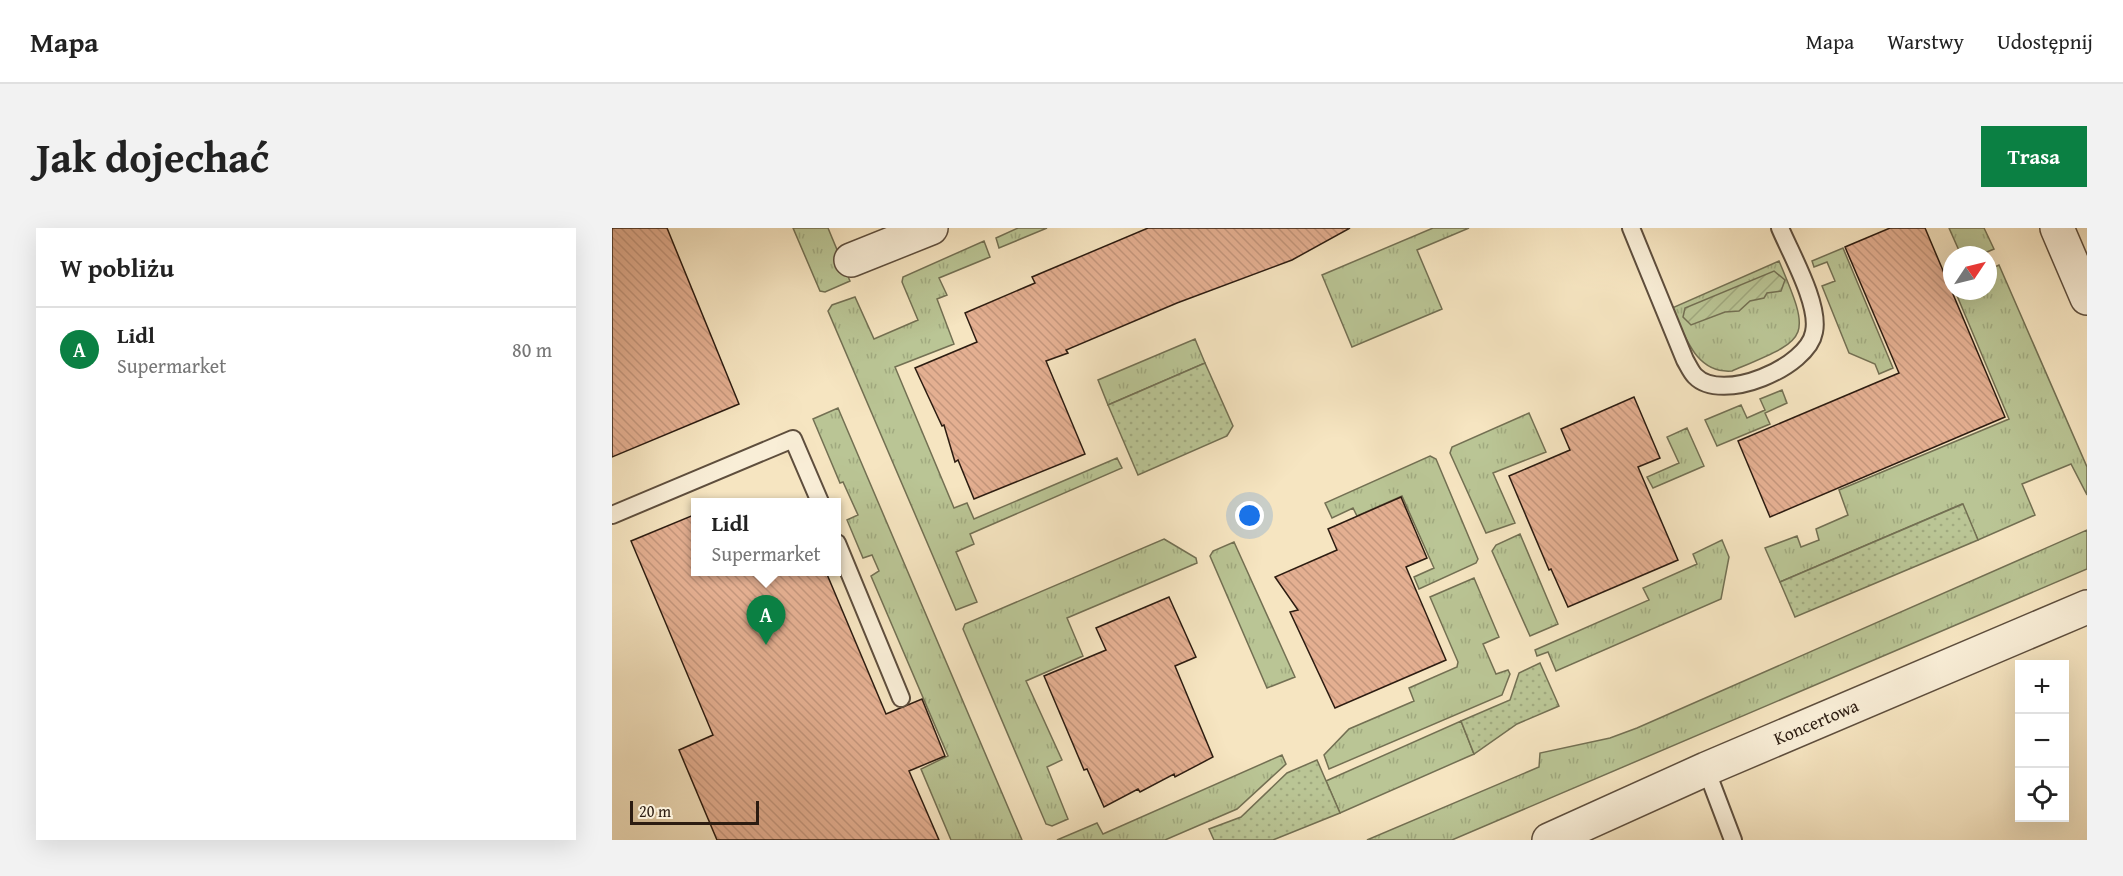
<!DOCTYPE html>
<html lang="pl">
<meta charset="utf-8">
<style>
body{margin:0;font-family:"Gentium Book Plus",serif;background:#f2f2f2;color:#222}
.controls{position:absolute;right:18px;bottom:18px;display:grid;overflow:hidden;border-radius:0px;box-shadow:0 6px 24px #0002}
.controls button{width:54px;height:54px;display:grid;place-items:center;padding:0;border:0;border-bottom:2px solid #e0e0e0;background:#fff;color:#222;font:30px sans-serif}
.compass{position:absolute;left:1331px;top:18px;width:54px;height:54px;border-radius:50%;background:#fff;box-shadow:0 6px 24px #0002;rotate:55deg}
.scale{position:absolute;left:18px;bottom:15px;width:129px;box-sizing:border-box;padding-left:6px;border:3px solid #2c1c11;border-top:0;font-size:16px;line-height:21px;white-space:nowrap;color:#2c1c11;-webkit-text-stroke:4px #f9eed7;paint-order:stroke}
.you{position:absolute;left:638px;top:288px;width:21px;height:21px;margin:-15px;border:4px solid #fff;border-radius:50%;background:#1a73e8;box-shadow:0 0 0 9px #1a73e833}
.badge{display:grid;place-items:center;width:39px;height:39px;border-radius:50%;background:#0b8043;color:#fff;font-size:20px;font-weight:700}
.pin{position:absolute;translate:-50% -50px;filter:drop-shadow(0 2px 3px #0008)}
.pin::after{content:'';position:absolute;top:32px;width:21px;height:18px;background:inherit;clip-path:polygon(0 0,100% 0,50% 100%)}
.popup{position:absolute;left:79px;top:270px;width:150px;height:78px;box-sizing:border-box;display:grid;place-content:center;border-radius:0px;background:#fff;filter:drop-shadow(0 2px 4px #0005);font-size:20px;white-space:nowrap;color:#767676}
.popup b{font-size:22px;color:#222}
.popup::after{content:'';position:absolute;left:50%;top:100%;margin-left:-12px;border:12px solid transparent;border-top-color:#fff}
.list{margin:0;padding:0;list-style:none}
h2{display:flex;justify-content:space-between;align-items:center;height:78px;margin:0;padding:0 24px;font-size:26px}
h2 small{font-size:20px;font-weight:400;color:#767676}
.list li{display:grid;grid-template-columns:39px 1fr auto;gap:18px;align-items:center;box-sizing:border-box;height:84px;padding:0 24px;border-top:2px solid #e0e0e0}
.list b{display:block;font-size:22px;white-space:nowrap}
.list p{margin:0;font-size:20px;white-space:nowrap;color:#767676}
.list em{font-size:20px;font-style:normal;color:#767676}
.icon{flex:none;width:33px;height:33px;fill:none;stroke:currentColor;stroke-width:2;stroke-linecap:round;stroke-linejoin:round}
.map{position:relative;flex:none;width:1475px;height:612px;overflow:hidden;border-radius:0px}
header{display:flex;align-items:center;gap:36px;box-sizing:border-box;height:84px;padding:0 30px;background:#fff;border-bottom:2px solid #e0e0e0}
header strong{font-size:28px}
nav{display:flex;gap:33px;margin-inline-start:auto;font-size:21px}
.intro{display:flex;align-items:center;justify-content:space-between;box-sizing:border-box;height:144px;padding:0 36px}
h1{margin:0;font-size:42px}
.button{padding:15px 27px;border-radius:0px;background:#0b8043;color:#fff;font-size:21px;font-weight:700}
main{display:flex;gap:36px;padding:0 36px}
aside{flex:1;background:#fff;border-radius:0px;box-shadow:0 6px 24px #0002}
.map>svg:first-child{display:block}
.grass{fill:url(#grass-tufts);stroke:#737053;stroke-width:1.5}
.park{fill:url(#park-dots);stroke:#737053;stroke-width:1.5}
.garden{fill:url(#garden-furrows);stroke:#737053;stroke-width:1.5}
.building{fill:url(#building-back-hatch);stroke:#2c1c11;stroke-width:1.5}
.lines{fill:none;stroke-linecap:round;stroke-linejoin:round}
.service-casing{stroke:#5e4e3d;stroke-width:20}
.minor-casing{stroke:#5e4e3d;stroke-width:36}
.tertiary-casing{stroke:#5e4e3d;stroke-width:36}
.service{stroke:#f9eed7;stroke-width:16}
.minor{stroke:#f9eed7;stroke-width:33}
.tertiary{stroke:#f9eed7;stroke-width:33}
.labels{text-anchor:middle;stroke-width:4.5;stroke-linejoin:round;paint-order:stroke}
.street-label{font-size:18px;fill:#2c1c11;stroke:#f9eed7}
</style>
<header>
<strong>Mapa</strong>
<nav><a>Mapa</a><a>Warstwy</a><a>Udostępnij</a></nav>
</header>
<div class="intro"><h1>Jak dojechać</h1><a class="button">Trasa</a></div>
<main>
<aside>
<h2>W pobliżu<small></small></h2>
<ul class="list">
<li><span class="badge">A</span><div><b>Lidl</b><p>Supermarket</p></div><em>80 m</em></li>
</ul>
</aside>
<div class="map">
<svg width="1475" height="612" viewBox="0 0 1475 612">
<defs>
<pattern id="grass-tufts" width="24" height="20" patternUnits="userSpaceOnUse" patternTransform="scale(1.5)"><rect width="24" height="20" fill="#bac595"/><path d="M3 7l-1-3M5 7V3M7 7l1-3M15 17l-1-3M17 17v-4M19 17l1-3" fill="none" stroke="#a0a97f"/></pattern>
<pattern id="park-dots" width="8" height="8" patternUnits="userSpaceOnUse" patternTransform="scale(1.5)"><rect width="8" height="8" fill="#bac595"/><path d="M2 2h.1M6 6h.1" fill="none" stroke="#a0a97f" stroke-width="1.8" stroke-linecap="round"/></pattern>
<pattern id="garden-furrows" width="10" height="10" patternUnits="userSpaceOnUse" patternTransform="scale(1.5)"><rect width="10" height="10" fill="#bac595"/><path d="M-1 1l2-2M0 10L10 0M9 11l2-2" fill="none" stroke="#a0a97f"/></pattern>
<pattern id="building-back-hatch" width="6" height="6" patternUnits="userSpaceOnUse" patternTransform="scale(1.5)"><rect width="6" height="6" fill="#e4af91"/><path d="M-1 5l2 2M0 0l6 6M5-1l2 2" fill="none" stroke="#c4967c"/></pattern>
</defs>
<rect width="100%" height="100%" fill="#f6e5c1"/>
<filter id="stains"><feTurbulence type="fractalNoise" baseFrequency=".00333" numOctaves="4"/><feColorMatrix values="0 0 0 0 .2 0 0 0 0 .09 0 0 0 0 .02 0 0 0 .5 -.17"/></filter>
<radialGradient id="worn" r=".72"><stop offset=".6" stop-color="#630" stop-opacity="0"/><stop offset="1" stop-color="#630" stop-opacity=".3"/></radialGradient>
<!-- grass -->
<path class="grass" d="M181,0H216L238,53L213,64L208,63Z
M406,0H435L387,20L384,10Z
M821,0H857L805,22L830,81L740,119L710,47Z
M1337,0H1372L1382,21L1368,27H1349Z
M372,13L378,29L327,50L335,67L325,71L342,116L283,139L342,280L355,275L362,291L505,230L510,240L358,306L362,316L344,324L365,374L344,382L216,83L220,77L243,69L262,111L306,92L290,54L291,49Z
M1231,20L1281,140L1267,146L1263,136L1237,125L1210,58L1223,53L1215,34L1202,39L1200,33Z
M1167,33C1201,113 1197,110 1120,143C1083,146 1073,107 1060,80Z
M1387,37L1475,239V267L1459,236L1410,256L1423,287L1366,312L1350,276L1168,354L1153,320L1185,308L1189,319L1207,312L1204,301L1236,287L1227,262L1397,191L1343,63H1376V42Z
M583,111L593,135L496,177L486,152Z
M1170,162L1175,175L1153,185L1158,196L1105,218L1093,192L1129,177L1135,190L1153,182L1148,171Z
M226,180L410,612H339L309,541L336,528L259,348L267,343L260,327L251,330L235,292L246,287L231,254L228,255L201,191Z
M917,185L934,224L881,245L903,295L874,305L838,225L840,219Z
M1075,200L1092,238L1041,260L1035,249L1067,235L1055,209Z
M818,228L824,231L866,331L864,335L807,361L802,349L822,340L790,268L745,288L741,280L720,290L713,275Z
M1475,302V341L840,612H755L927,539L928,525L998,510L1025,500Z
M908,306L946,396L918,408L880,323L884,317Z
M552,311L584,330L585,335L455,390L471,428L414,453L450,532L435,539L456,591L440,598L434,596L351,401L353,396Z
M1110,312L1117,329L1109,371L944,443L936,424L925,428L923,422L1037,372L1031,360L1085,336L1081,326Z
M622,314L683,449L655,460L598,328L601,323Z
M862,350L887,409L871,416L884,446L896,442L898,446L890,467L717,541L712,527L737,501L802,473L797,460L845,439L846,434L818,369Z
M849,493L862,526L728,585L714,553Z
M670,527L674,536L625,581L553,612H445L485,595L491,606Z"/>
<!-- park -->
<path class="park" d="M593,135L621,198L615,208L526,247L496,177Z
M1351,276L1366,312L1183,389L1168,354Z
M928,435L947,478L905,496L862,526L849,493L898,472L907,445Z
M705,532L728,585L661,612H602L597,601L629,589L675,545Z"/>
<!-- garden -->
<path class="garden" d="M1162,43L1173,52L1169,63L1155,65L1152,70L1138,73L1127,83L1113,84L1079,97L1071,89L1073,80Z"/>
<!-- building -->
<path class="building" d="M0,0H55L127,176L0,229Z
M536,0H738L680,32L565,75L454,122L456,125L434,133L473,226L362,271L346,232L343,234L332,197L330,198L303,140L365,114L353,85L423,55L420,49Z
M1278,0H1313L1393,189L1158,289L1126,213L1287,145L1233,19Z
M1022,169L1048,230L1026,239L1066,332L956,379L939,341L937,342L897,248L958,222L949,201Z
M789,269L815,330L794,339L834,432L723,480L678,384L686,382L663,349L725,322L716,301Z
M84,286V344H214L274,486L310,471L333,528L297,543L327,612H105L67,522L101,507L19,313Z
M557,369L584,429L563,438L601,529L563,549L562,546L528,564L526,561L492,579L475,541L472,542L432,448L494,422L484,400Z"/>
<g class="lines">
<defs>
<path id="service" d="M1019,0L1073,132C1076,137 1079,144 1083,148C1110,176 1196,139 1202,104C1208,77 1179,26 1168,0
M0,287L181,211L208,274
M225,315L289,470
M1094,541L1121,612"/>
<path id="minor" d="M1445,0L1475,70
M239,32L319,0"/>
<g id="tertiary">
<path id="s1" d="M937,612L1094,541L1475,379"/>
</g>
</defs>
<!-- service casing -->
<use href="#service" class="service-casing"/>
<!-- minor casing -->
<use href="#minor" class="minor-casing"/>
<!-- tertiary casing -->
<use href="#tertiary" class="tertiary-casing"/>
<!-- service -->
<use href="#service" class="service"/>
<!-- minor -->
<use href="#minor" class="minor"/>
<!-- tertiary -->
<use href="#tertiary" class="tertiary"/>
</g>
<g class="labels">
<!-- street labels -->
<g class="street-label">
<text dy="6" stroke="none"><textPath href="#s1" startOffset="292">Koncertowa</textPath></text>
</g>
</g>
<rect width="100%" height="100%" filter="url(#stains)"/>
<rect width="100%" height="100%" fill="url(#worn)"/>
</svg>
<div class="controls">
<button>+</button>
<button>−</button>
<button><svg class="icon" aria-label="locate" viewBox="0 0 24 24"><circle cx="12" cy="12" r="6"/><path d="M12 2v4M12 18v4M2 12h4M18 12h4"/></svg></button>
</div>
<svg class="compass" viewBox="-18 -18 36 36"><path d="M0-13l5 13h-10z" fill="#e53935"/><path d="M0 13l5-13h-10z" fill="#767676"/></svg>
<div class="scale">20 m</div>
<div class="you"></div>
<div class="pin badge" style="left:154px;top:417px">A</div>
<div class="popup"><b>Lidl</b>Supermarket</div>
</div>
</main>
